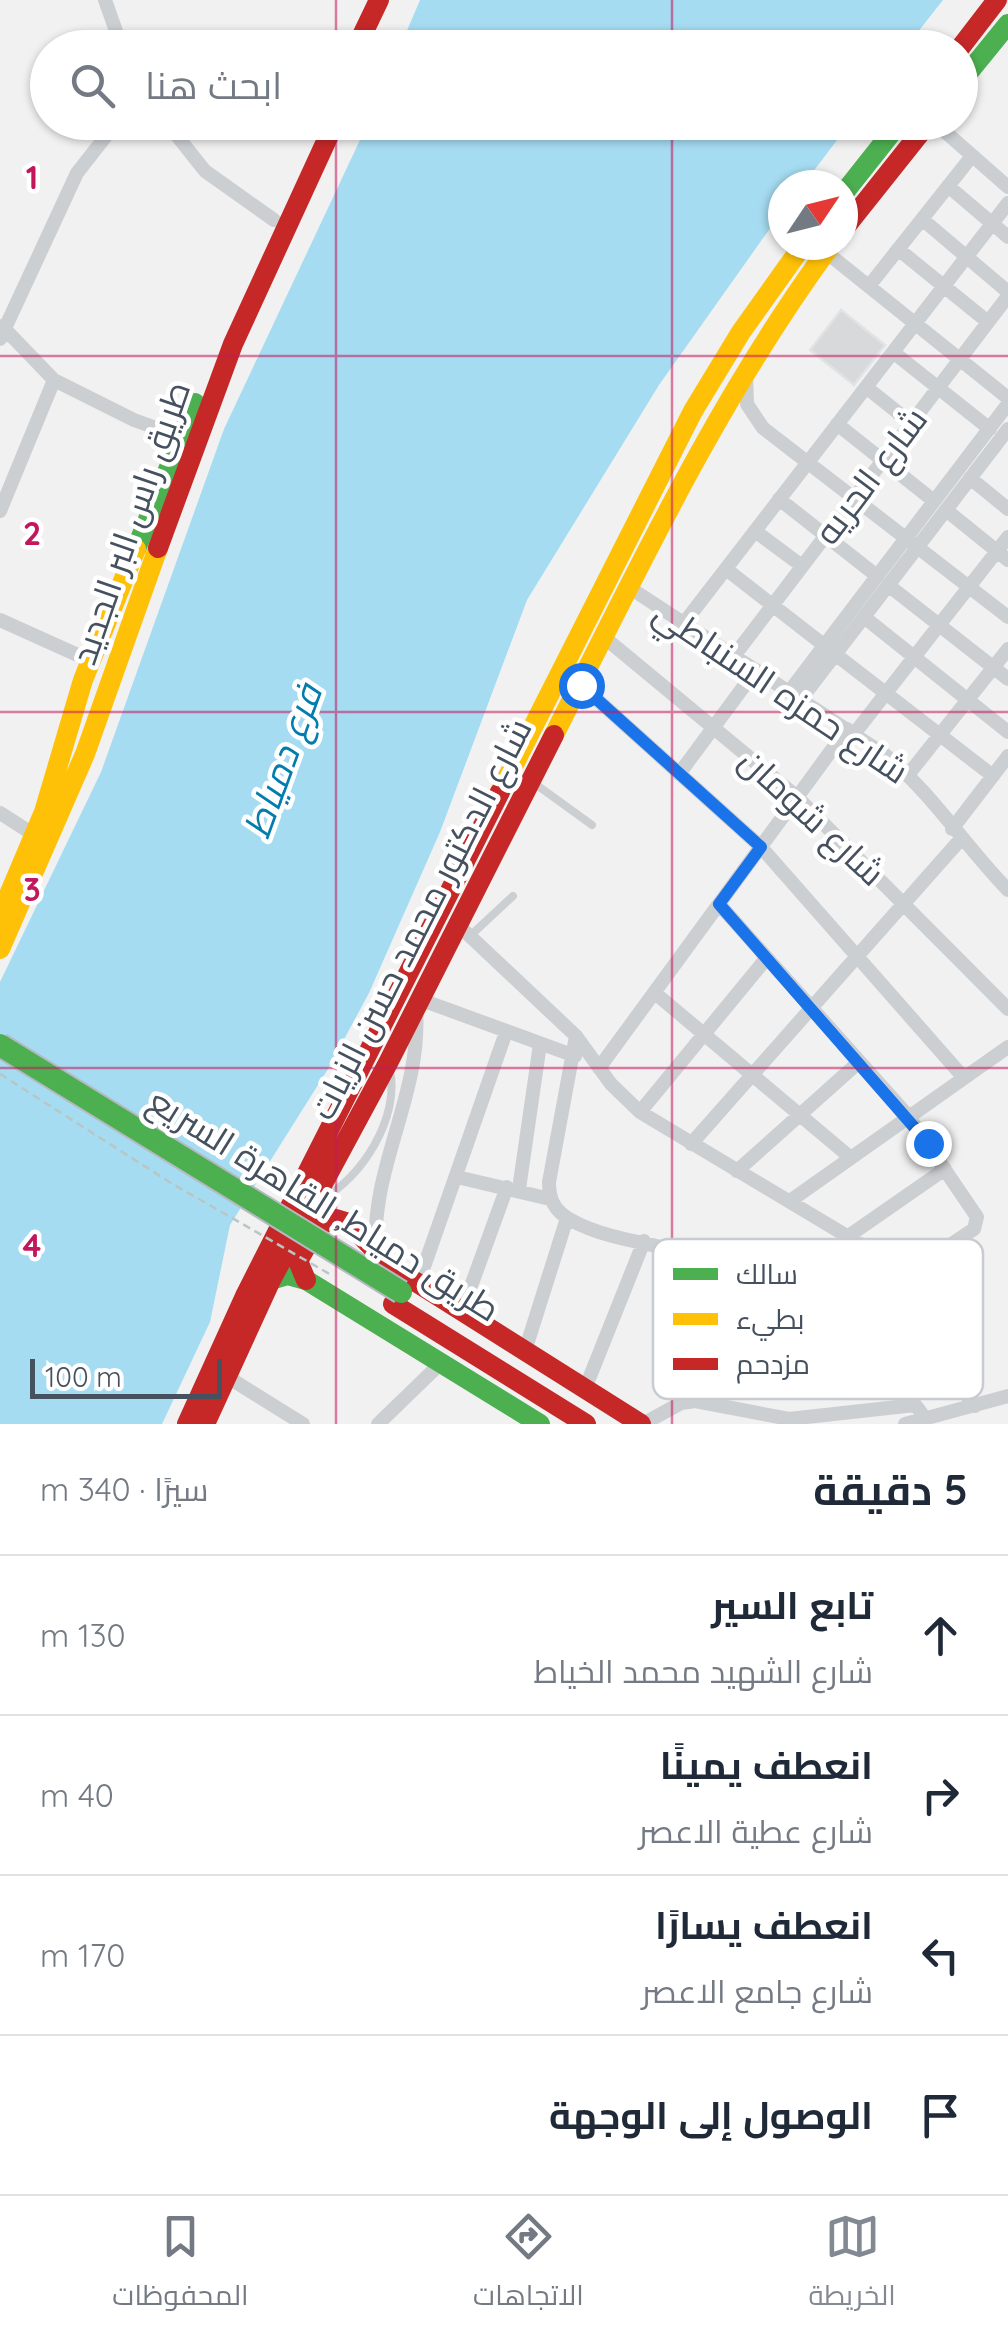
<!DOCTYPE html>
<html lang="ar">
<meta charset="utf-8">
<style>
body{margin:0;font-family:Quicksand,Cairo,sans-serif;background:#f6f6f7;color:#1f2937;direction:rtl}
.compass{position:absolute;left:768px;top:170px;width:90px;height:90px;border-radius:50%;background:#fff;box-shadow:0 2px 8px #0004;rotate:55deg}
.scale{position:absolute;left:30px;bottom:25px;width:192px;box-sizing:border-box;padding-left:10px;border:5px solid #46515f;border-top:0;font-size:28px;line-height:35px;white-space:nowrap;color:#46515f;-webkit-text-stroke:8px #fff;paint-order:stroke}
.stop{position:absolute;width:30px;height:30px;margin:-22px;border:8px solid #1a73e8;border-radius:50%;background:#fff}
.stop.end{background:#1a73e8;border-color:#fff;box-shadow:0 2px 10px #0008}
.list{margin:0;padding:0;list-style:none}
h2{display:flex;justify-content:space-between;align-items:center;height:130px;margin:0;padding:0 40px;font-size:42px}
h2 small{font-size:32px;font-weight:400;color:#747a83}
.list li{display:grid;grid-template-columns:65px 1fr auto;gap:30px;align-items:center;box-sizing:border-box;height:160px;padding:0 40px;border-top:2px solid #e0e1e3}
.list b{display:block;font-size:38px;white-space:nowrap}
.list p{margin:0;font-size:32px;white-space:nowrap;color:#747a83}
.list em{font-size:32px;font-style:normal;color:#747a83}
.icon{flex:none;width:55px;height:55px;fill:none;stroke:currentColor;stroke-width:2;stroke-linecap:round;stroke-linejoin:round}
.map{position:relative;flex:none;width:1008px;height:1424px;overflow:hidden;direction:ltr}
.search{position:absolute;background:#fff;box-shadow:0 2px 8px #0004;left:30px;right:30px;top:30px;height:110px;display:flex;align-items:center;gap:25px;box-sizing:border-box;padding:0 35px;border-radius:55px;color:#747a83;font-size:38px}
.sheet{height:770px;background:#fff}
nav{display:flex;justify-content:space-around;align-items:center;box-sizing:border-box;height:140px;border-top:2px solid #e0e1e3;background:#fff;font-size:28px;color:#747a83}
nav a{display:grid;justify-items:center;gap:5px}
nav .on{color:#828992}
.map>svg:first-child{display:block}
.water{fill:#a6dcf2}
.building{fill:#d8d9db;stroke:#e2e3e4;stroke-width:2.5}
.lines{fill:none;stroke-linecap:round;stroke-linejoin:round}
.lane{stroke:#cccfd2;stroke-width:8}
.street{stroke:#cccfd2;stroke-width:14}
.fast{stroke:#4caf50;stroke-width:20}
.slow{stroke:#ffc107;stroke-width:20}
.jam{stroke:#c62828;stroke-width:20}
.fast-bridge-casing{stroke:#b5b9c1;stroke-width:26;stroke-linecap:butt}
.path-bridge{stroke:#b9c6c3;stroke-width:2.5;stroke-dasharray:8 5;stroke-linecap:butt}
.fast-bridge{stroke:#4caf50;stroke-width:22}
.route{stroke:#1a73e8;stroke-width:12}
.grid{fill:none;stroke:#c2185b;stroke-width:2.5;stroke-opacity:0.55}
.labels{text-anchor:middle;stroke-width:9;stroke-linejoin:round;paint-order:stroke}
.street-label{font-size:35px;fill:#46515f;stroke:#fff}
.water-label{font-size:38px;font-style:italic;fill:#047cad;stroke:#fff}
.key{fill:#fff;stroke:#c8cbcf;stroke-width:2.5}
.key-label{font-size:28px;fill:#46515f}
.grid-label{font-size:32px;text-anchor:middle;font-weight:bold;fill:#c2185b;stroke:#fff;stroke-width:9;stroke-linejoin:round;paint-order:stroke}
</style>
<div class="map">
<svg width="1008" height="1424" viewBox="0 0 1008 1424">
<rect width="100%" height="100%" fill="#f1f1f1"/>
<!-- water -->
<path class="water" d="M420,0H943L906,47H400Z
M368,123H850L803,185H783V210L659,385L527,600L440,832L369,993L328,1069L230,1225L210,1322L162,1424H0V982L101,772L224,429Z"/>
<!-- building -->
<path class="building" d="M841,310L885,345L854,385L810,350Z"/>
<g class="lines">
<!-- lane -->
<path class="lane" d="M534,783L592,825
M470,936L513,896
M322,1199C362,1178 400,1117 390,1070"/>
<!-- street -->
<path class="street" d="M105,0L122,48
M166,122L205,171L274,220
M934,122L1008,187
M948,186L1008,237
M922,219L1008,292
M898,249L988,322
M826,252L1008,398
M869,286L972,156
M2,326L54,380L134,420L181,437
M0,339L77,173L117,122
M893,352L990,429
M746,374L747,404L763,428L1008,617
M866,387L911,423
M837,424L934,501
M970,478L1008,509
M779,499L877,576
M946,510L1008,560
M0,511L54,380
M755,531L802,566
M726,569L825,646
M888,585L1008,679
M630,588L884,754C932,793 965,846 1008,890
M864,617L1008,732
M0,620L91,661
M684,623L1008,203
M605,638L797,797L1008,1009
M835,654L993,776
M734,656L1008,296
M581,685L761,847L964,1078
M789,692L1008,404
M801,699L1008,429
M854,734L1008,537
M679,774L756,670
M908,775L1008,649
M0,813L36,836
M952,829L1008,756
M719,904L909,1117L977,1217L974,1229L883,1290L975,1406
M456,923L576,1036L611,1084L640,1112L907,1272
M655,993L851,1158
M419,999L575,1056
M576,1036L549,1182C549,1199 554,1210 569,1219C609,1242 666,1245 710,1258C762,1273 904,1375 928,1424
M599,1068L847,729
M640,1112L765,960
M691,1144L960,840
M737,1171L859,1062
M457,1177L550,1199
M519,1189L540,1044
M790,1201L1008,1047
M850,1235L945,1169
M376,1249C371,1167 422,1093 416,1010
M418,1284L506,1032
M462,1311L507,1187
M525,1351L567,1218
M226,1376L303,1424
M585,1389L644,1241
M378,1424L441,1363
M643,1424L681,1403L695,1401L789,1419L915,1405
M905,1424L1008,1396"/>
<!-- fast -->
<path class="fast" d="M960,83L1008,24
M843,194L900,122
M136,549L195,403
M271,1280L288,1275L306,1280L540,1424"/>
<!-- slow -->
<path class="slow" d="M554,735C639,567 719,397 831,245
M500,792L693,411L741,332L803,245
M0,916L44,812L83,680L136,549
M0,949L85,754L158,548"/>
<!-- jam -->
<path class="jam" d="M356,48L379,0
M960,48L997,0
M843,230L929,122
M158,548L233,344L335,122
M306,1280L298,1261L318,1226L336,1219L349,1223L389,1265L641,1424
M393,1304L586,1424
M187,1424L246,1294L500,792
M205,1424L271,1280L388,1063L554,735"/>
<defs>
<path id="fast-bridge" d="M0,1045L401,1292"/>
</defs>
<!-- fast-bridge casing -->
<use href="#fast-bridge" class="fast-bridge-casing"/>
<!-- path-bridge -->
<path class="path-bridge" d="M0,1074L171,1183L333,1276"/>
<!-- fast-bridge -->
<use href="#fast-bridge" class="fast-bridge"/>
</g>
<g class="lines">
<!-- route -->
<path class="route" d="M581,685L761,847L719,904L928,1143"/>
</g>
<!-- grid -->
<path class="grid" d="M336,0V48M672,0V48M336,122V1424M672,122V1424M0,356H1008M0,712H1008M0,1068H1008"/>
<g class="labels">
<!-- street labels -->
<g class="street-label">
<text transform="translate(871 476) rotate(-53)" y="12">شارع الحريه</text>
<text transform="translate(131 523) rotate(-71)" y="12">طريق راس البر الجديد</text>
<text transform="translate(781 692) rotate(34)" y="12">شارع حمزه السنباطي</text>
<text transform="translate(812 817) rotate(43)" y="12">شارع شومان</text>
<text transform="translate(421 919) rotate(-63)" y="12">شارع الدكتور محمد حسن الزيات</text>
<text transform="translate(324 1205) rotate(32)" y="12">طريق دمياط, القاهرة السريع</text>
</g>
<!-- water labels -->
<g class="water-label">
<text transform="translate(283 761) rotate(-70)" y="13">فرع دمياط</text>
</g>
</g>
<!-- legend -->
<rect x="653" y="1239" width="330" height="160" rx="15" class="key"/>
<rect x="673" y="1268" width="45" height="12" fill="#4caf50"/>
<rect x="673" y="1313" width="45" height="12" fill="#ffc107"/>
<rect x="673" y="1358" width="45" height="12" fill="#c62828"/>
<g class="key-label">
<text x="736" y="1284">سالك</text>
<text x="736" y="1329">بطيء</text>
<text x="736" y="1374">مزدحم</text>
</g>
<g class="grid-label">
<text x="32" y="189">1</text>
<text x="32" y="545">2</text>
<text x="32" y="901">3</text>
<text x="32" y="1257">4</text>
</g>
</svg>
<svg class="compass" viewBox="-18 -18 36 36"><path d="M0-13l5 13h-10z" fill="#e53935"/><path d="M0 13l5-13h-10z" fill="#747a83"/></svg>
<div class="scale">100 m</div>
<div class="stop" style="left:581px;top:685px"></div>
<div class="stop end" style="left:928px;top:1143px"></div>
<div class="search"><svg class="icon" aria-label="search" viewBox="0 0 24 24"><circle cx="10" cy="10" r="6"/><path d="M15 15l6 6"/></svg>ابحث هنا</div>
</div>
<section class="sheet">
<h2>5 دقيقة<small>سيرًا · 340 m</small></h2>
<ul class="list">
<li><svg class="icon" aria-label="ahead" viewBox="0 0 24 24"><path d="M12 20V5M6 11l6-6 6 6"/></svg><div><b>تابع السير</b><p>شارع الشهيد محمد الخياط</p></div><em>130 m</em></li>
<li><svg class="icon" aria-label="right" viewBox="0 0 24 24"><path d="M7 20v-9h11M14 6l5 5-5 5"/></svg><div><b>انعطف يمينًا</b><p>شارع عطية الاعصر</p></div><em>40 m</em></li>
<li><svg class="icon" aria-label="left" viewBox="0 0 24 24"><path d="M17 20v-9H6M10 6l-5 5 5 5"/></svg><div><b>انعطف يسارًا</b><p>شارع جامع الاعصر</p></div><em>170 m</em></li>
<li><svg class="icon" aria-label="arrive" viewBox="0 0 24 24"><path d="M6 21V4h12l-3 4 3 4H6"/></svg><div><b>الوصول إلى الوجهة</b></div></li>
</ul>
</section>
<nav>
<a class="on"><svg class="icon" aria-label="map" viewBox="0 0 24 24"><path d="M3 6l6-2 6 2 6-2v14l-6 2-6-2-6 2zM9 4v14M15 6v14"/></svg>الخريطة</a>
<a><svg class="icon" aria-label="directions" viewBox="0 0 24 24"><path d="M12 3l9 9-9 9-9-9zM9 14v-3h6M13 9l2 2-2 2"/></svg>الاتجاهات</a>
<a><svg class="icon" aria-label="saved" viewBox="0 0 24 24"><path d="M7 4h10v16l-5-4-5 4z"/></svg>المحفوظات</a>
</nav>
